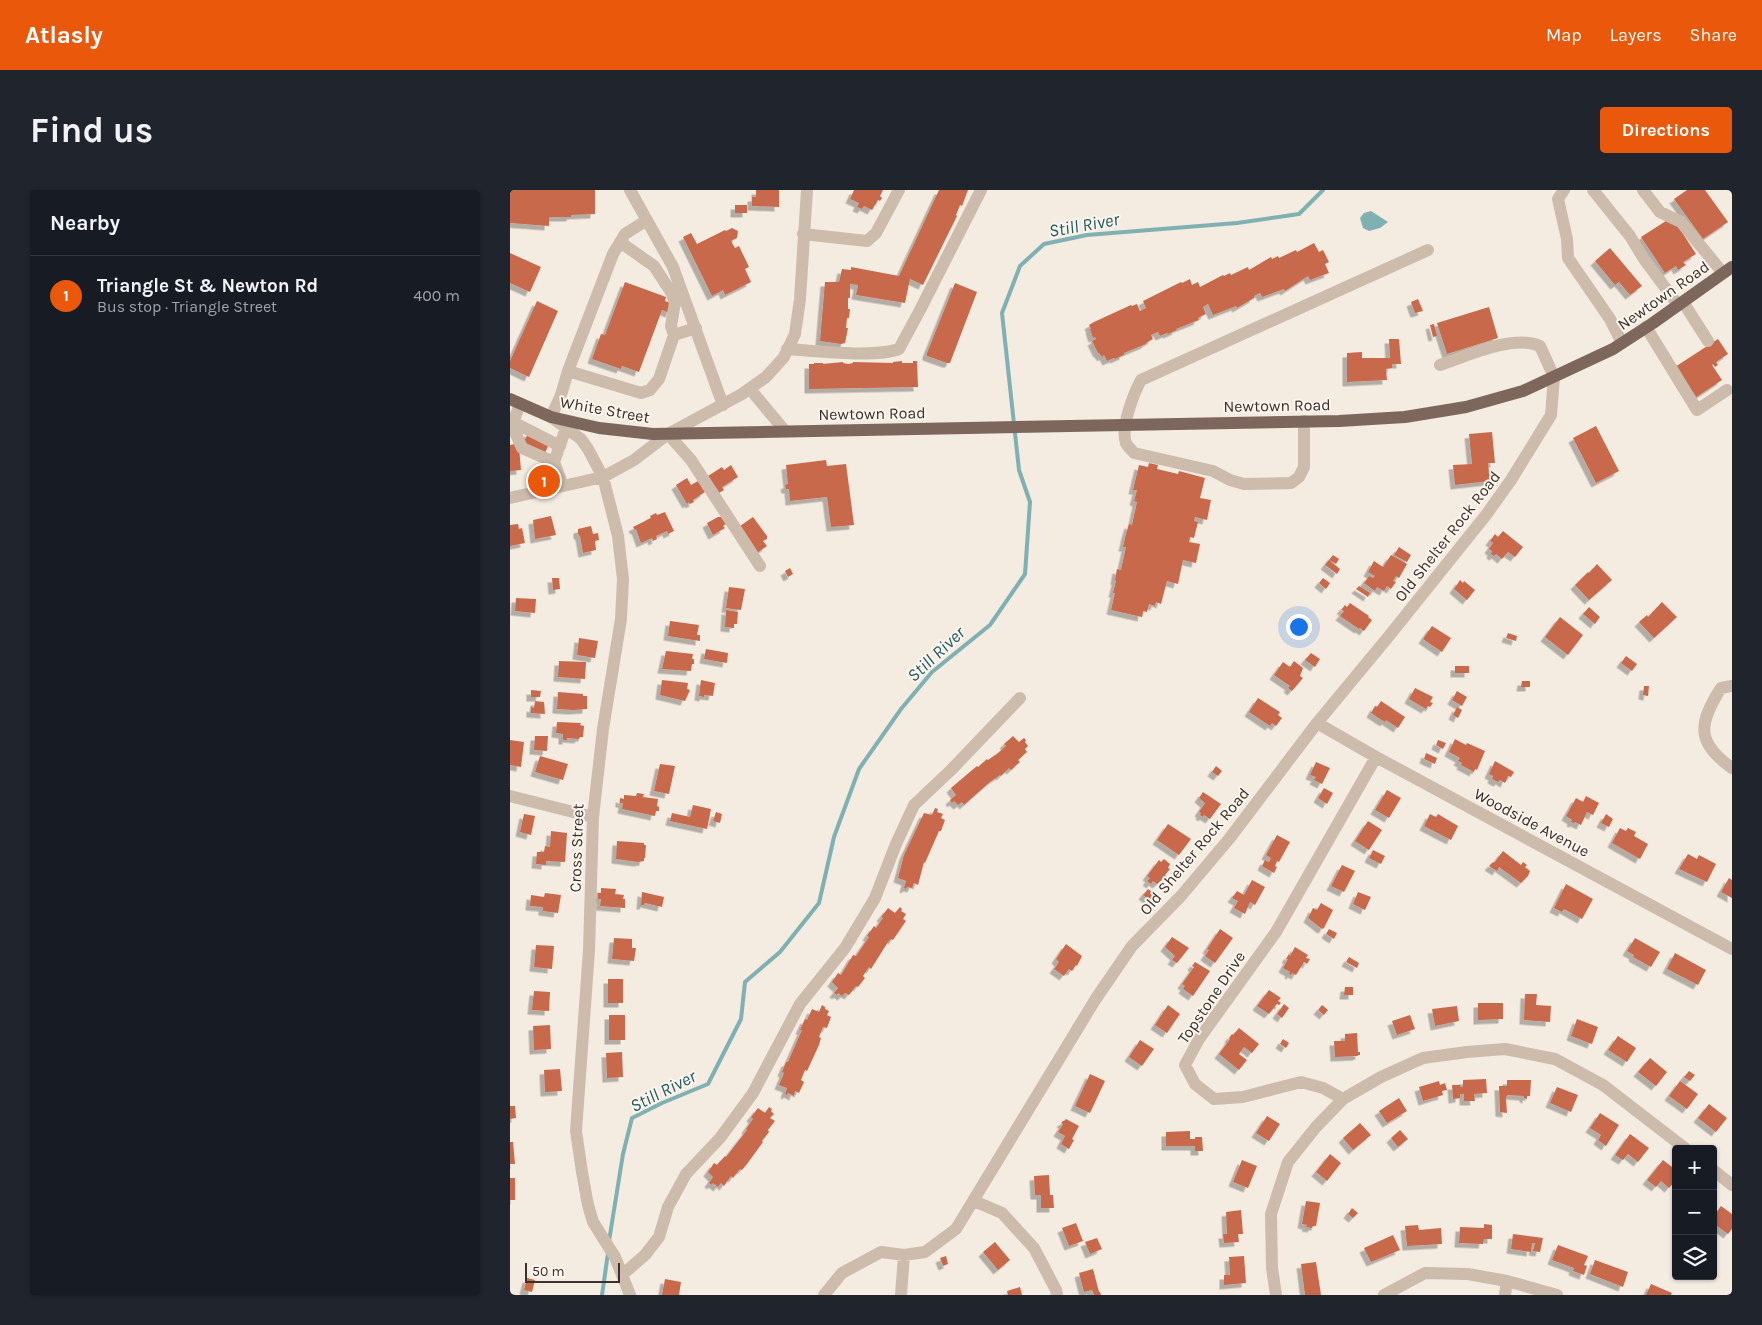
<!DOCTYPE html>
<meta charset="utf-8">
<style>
body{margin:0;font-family:Karla,sans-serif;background:#20242c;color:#f1f3f6}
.controls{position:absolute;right:15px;bottom:15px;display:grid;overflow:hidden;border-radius:5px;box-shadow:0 1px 4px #0004}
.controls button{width:45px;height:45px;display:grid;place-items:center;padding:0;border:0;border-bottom:1px solid #363941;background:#171b24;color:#f1f3f6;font:25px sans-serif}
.scale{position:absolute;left:15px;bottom:12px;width:95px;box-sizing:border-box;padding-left:5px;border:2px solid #3b302b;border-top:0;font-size:14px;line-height:18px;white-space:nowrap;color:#3b302b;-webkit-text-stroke:4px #fbf5ee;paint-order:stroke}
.you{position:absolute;left:788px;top:436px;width:18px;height:18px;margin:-12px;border:4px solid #fff;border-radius:50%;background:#1a73e8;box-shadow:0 0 0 8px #1a73e833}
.badge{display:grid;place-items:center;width:32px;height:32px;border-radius:50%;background:#ea580c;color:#fff;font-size:16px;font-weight:700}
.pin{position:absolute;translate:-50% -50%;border:2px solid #fff;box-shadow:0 1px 5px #0006}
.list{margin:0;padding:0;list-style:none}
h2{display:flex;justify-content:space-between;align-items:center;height:65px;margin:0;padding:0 20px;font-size:21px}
h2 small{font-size:16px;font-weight:400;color:#9ea1a6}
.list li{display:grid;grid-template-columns:32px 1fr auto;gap:15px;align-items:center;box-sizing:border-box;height:80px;padding:0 20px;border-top:1px solid #363941}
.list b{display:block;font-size:19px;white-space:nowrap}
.list p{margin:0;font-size:16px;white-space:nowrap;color:#9ea1a6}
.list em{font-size:16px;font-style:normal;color:#9ea1a6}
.icon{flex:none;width:28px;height:28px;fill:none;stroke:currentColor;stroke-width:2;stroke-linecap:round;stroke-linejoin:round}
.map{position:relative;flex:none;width:1222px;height:1105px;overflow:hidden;border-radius:5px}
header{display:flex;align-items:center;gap:30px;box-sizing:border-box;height:70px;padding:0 25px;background:#ea580c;color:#fff}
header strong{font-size:24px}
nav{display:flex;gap:28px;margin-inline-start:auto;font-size:18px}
.intro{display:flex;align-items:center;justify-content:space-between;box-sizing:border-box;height:120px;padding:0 30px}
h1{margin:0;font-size:35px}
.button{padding:12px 22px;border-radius:5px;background:#ea580c;color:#fff;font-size:18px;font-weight:700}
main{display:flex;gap:30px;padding:0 30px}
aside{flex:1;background:#171b24;border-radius:5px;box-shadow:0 1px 4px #0004}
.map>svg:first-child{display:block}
.water{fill:#7fb0b2}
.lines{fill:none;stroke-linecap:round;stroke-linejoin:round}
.stream{stroke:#7fb0b2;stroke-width:4}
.building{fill:#c8694b;filter:url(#shadow)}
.minor{stroke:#cdbbac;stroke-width:12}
.major{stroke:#7d675c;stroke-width:12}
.labels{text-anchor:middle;stroke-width:4;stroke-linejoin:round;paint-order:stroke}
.street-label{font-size:16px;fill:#3b302b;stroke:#fbf5ee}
.water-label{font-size:18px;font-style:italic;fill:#1f5a5e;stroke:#fbf5ee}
</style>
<header>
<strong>Atlasly</strong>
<nav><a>Map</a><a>Layers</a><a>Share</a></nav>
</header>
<div class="intro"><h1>Find us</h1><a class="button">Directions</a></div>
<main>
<aside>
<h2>Nearby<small></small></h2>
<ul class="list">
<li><span class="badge">1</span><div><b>Triangle St &amp; Newton Rd</b><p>Bus stop · Triangle Street</p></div><em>400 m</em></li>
</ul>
</aside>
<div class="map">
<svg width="1222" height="1105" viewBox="0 0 1222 1105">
<defs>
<filter id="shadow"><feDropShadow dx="-4.5" dy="4.5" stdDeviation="0" flood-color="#0004"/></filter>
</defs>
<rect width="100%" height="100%" fill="#f4ebe1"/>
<!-- water -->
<path class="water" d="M861,21L878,32L870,38L859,41L853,38L850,28L854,23Z"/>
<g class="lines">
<!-- stream -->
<path class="stream" d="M99,1051L113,964L122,928L152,913L198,894L231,829L235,792L270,762L309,713L324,647L349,579L391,519L422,482L480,435L515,384L520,312L509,280L492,123L510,76L534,54L577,45L727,33L789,24L813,0
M92,1105L98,1063"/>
</g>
<!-- building -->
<path class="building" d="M0,0H85V24L61,25V27H39V36L0,33Z
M246,0H269V17L242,16V7H246Z
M344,0H373L370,6L372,8L370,11L368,10L362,20L354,16L352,19L347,17L349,13L340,9Z
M429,0H458L452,16L450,15L446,25L447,26L413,95L400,89L395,113L346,105L348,95L340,94V108H338V119H340L339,128H337L336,138H338L335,153L331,154L310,151L315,92H329L332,79L341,80V77L389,86Z
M1177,0H1195L1218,32L1193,49L1164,9Z
M225,15H237V23H225Z
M1159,29L1166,33L1186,64L1173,72L1176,75L1168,80L1166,76L1155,83L1131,47Z
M222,38L228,41L227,48L221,51L225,58L229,56L239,77L235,79L241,92L215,105L213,100L202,106L173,47L181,43L187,54L215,40L216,41Z
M804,53L809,62L813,60L819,72L815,74L819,83L800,90L798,86L775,101L774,99L752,107L750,103L744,106V108L727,118L726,116L703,125L698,114L693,117L696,124L688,128L689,130L666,139L667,140L658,144L657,143L650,146L648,142L641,145L643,149L636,153V154L614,163V165L605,169L604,168L597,171L594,165L592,167L589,163H588L582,151L586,149L585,147L583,148L580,139H581L579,135L584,132L621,115L622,116L627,114L630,121L636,118L633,111L671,92L672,93L680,89L682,95L688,92L690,97L713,85L714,86L720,83L721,85L738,77L739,80L761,67L762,69L768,66L769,68L786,60L787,62Z
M1100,58L1132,96L1120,105L1109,92L1105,95L1085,71Z
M0,63L31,77L20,102L0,93Z
M115,92L156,107L155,111L163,114L160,123L152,120L129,182L112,176L111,179L82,169L91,144L95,145Z
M445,93L467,102L440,173H437L417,166V163Z
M908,109L913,121L905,123L901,112Z
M27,111L48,121L19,187L0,178V171Z
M979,117L988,148L937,164L927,133Z
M924,134L927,146L923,147L920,135Z
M879,149H889L891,174H882V178L876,179L877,190L837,192V163L852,162V168H880Z
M1208,149L1218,164L1206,172L1208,175L1205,177L1203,174L1202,175L1212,190L1185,208L1165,177Z
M392,171V173H403V171H407L408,197L299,199V174H304V173H313V174L333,172V173L338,174L343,173V172L383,173V172Z
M1086,236L1109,281L1086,293L1063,248Z
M19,242L40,252L34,265L12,255Z
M982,242L985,273H978L980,291L945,295L943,275L962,274L959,244Z
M5,254L9,257L11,280L0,281V255Z
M316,270L317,276L336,274L344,335L321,337L317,307L280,311L279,299H276L275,295L278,294L276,275Z
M639,273L648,275L647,279L668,284L669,281L695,288L690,308L701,310L697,330L685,327L684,331L688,332L684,348L680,347L679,352L690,354L686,373L673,370L668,394L657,391L651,414L646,412L645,416L639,414L637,422L633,421L632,427L601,420L605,403H603L606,391L605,390L607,379L611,380L616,357H613L616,344L619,334L622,335L627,312L624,311L627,300H623L629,275L638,277Z
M221,275L228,287L212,297L214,300L209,303L198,286L212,277L214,280Z
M177,288L181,295L188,291L195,302L183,310L184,312L180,314L179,312L177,314L166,295Z
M155,322L164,341L158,344L157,341L146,346L147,349L143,351L142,348L131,353L126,339L125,340L123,337L141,328L140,326L146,323L147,325Z
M41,326L46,345L25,349L23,330Z
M208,327H211L216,334L213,336L215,338L203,345L197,333Z
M243,327L257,346V349L253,351L257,356L247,363L230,336Z
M8,334L9,339L12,338L15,353L0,356V335Z
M81,336L83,344L88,343L89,350L85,351L86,360L73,363L70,346L68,344V339Z
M993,341L1013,357L1005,367L998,362L992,369L986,364L984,366L981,364L982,361L979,359L983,353L980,351L985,344L988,347Z
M889,357L901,365L897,372L884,365Z
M823,365L829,369L826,374L819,370Z
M881,365L897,374L889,388L886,386L883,391L886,392L881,399L877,396L874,401L867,397L865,401L854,393L859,386L863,388L865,386L858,382L864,371L873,377Z
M819,370L830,379L827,384L815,375Z
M1087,374L1102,390L1079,410L1065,395L1078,382L1079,383Z
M280,378L283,384L278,387L275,381Z
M42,388H49L50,399L43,400Z
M813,388L820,393L816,399L809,393Z
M950,390L953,393L954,391L965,400L957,410L944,399Z
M849,396L860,403L858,407L846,399Z
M219,397L235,399L231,420L216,418Z
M6,408L26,409L25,423L5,421Z
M1152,412L1167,427L1144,448L1129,432L1137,425L1138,427Z
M840,413L859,426L858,427L862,430L854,441L850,438L849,439L830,426L834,421L831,420L835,415L837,417Z
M1079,417L1090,427L1085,434L1073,424Z
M216,420L228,422L227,434H224V438L215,437Z
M1050,427L1073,445L1058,465L1035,447Z
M160,431L189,435L187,445H190V451L158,446Z
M922,436L941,448L932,462L913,449Z
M998,443L1007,446L1006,451L996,448Z
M69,448L88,451L85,468L67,465Z
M196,459L218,463L217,473L194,469Z
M156,461L183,464L182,469H184V474H182L181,481L152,479Z
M801,463L810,469L805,477L795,470Z
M1116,466L1127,474L1122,481L1111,473Z
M49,471L76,472L75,489L48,487Z
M784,471L793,478L790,486L793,488L782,501L778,498L780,496L764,485L773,472L780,477Z
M945,476H959V483H945Z
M152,490L178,493L177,499L180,500L175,511L150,505Z
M191,490L205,493L203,506L194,505V507L189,506Z
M1012,491H1020V497H1011Z
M1134,496H1139L1138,506L1133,505Z
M905,498L923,507L920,512L923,513L920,517L918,516L916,519L899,509Z
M21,500L31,501L30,507H21Z
M947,501L957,507L952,516L942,510Z
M48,502L73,504V506H77V519L63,520L47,519Z
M748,508L770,522L768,525L772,528L766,536L762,533L760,536L739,522Z
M25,511L34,512L35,524L21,523V517L24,518Z
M871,511L895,527L888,538L876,530L875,532L870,529L861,523L865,516L867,517Z
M947,517L952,520L948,528L943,525Z
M47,532L71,533L70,535L74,536L73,547H70L69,549L57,548V550H53V544L46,543Z
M25,546H38L37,561L24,560Z
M503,546L509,552L514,548L516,550L515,552L518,556L515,559L517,562L508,570L510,572L501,580L499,578L491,586L490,585L480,592L454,615L452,612L448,615L444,611L442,613L440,610L446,605L441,598L467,576L468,577L477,569L478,570L488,563L496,556L494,554Z
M945,549L956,555L957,553L975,561L967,580L965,579L964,582L951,575L952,573L948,571L950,568L939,562Z
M0,550L14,552L11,577L0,575Z
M928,550L936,553L933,559L926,555Z
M916,563L927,568L925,574L914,569Z
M30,566L58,574L53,590L25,582Z
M985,571L1004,582L1001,587L998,586L995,593L990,590L988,592L982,589L983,586L979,584Z
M806,572L820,578L812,594L804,590L806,587L800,585Z
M150,574L165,576L159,604L144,601Z
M706,576L712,581L708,586L702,582Z
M814,598L823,603L817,614L808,608Z
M877,600L891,608L879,628L865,620Z
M693,602L711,614L700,629L694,625L693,627L690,625L691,623L689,622L695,613L689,608Z
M127,603L134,604L133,607L148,609L147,616L149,617V621H146L145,626L112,619L113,613H110V608L114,609V605L126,606Z
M1076,606L1089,613L1083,625L1077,622L1071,635L1065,632L1064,633L1061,632L1062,630L1056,626L1066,608L1073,612Z
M183,615L201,619L197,639L160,631L162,623L180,627Z
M425,618L428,619L427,622L433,624L431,628L435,630L431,641H429L415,673L414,672L408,695L404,693L402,698L397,697L396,699L394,698L396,691L388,688L394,665L414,623L422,625Z
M206,622L212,624L210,633L203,631Z
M14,624L25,626L21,645L10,642Z
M920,624L926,627L928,624L948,636L941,650L914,636Z
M1096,624L1103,629L1099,637L1091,633Z
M858,631L872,640L859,660L845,651Z
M658,634L681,649L669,665L647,650Z
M1110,638L1116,641L1118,638L1126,642L1124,646L1138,654L1130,669L1102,653Z
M41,641L57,643L55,672L36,671V675L26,674L27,662H34L35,656L40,657Z
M767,645L780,652L769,672L767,671L765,676L767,677L764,683L752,676L755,670L759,672L761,668L756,665Z
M107,651L134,653V655H136L135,668H134V671L128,672L106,669Z
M863,660L875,666L871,674L859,668Z
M993,661L1011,675L1013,672L1017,675L1015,677L1020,681L1018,686L1011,693L989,677L987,681L979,676L983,672L984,673Z
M1178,664L1187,669L1189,665L1206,674L1197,692L1169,679Z
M654,669L660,674L658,678L660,679L655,685L656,686L647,694L643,691L641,694L637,691L640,688L637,686L649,670L651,672Z
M832,675L845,681L834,702L821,696Z
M1219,688L1222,690V708L1211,702Z
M742,690L755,697L745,715L740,712L735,724L724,718L728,711L722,708L727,701L734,705Z
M1056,694L1083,709L1072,729L1054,719L1052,722L1044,718Z
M91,698L106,699L105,704L114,705L113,709H115V718L90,716L91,709H88V703H91Z
M638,699L648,706L643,713L633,705Z
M132,702L154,707L152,717L135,713L134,715H131Z
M848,702L861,707L855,720L843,714Z
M35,703L51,705L48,723L33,721V717L20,716L21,705L34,707Z
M811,713L823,720L814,738L812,739L798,728L803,718L807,720Z
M390,717L392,719L391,721L396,724L393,729L396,731L383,750L381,749L378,752L361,779L359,777L353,786L355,788L348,797L346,796L339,805L335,803L332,806L328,803L327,805L324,803L328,798L322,792L328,783L331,785L343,765L346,766L359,747L357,746L364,736L366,738L373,728L371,727L375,722L378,718L385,723Z
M710,739L723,748L705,773L695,766L699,760L697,759Z
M819,739L827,743L824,749L816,744Z
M662,747L679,758L667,773L662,770L665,766L655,757Z
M104,748L122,749V758H126L124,771L102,769Z
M1125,748L1150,762L1141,777L1123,767L1124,765L1117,761Z
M556,754L572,766L567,776L566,775L562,781L559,779L554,786L544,779L549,772L546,769Z
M26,755L44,756L42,779L24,777Z
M785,757L798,765L796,768L800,769L797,774L794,772L786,785L782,783L781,785L779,784L780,782L773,778L778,769H776L779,764L780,766Z
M1165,763L1196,780L1188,795L1157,779Z
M839,767L849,773L847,778L836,772Z
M685,772L700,781L683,806L673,799L675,796L672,794L684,777L682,776Z
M98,789H113V813H98Z
M835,797H843V805H834Z
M759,800L771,808L768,811L771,813L769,815L767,814L759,824L747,816Z
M24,801L40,802L39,821L22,820Z
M1015,804H1027L1026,815L1041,816L1040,832L1014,830Z
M968,813H993V829L968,830Z
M774,814L779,818L772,828L767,824Z
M312,815L315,817V819L319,821L317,825L321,827L317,838L313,837L309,847L311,848L309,855L297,881L295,880L291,890L294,892L289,903L285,901L284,906L278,903L277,905L275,904L277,898L269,895L274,883L272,882L276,872H278L292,840H290L295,829L297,830L302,819L309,822Z
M658,815L670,824L657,843L645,835Z
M812,815L818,820L814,825L808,820Z
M947,816L949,831L925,836L922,819Z
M99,825H115V850H99Z
M900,825L905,839L887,845L882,831Z
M1067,829L1088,837L1082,854L1061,846Z
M40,835L41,859L24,860L23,836Z
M729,838L749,854L742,863L734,857L729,864L737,870L729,880L709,864L720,849L719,848L722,844L723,845Z
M847,843L848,862H850V865H848V866L825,867L824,851H835V844Z
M1108,846L1126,858L1117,872L1098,860Z
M773,849L779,853L776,858L770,854Z
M630,850L644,859L632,876L619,867Z
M112,862L113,887L97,888L96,863Z
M1140,868L1157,882L1146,896L1128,882Z
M50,879L52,901L35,902L34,880Z
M1179,881L1185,885L1180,891L1174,887Z
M580,884L595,891L580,923L565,916Z
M976,889L977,903L964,904L965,911H954V904H950V908L943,909L942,895H950V897H953V890Z
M997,890H1021L1020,906H1017V909L1014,908V906L997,905L996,909L997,923L990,922L989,896H997Z
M929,891L930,895L935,893L937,900L932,901L933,905L913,911L909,897Z
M1170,891L1188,904L1177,919L1159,906Z
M1047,897L1068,905L1061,922L1040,913Z
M889,908L897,921L877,933L869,921Z
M1199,914L1217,928L1206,942L1188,928Z
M0,916H5L6,928L0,929Z
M259,917L262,919L261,921L264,924L260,928L265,931L258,940L259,942L252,951L253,952L237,974L232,980L230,979L223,988L221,986L214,996L211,993L208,997L203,993L202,995L199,993L203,987L198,982L204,973L207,975L215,966L216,967L237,940L236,939L243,929L241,927L248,918L255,923Z
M1090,923L1109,935L1096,956L1088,950L1091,945L1080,938Z
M757,926L770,934L759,951L746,943Z
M556,929L569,936L562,949L564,950L559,959L551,954L555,946L548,942L553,934L551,933L553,931H554Z
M850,933L861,945L843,960L833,948Z
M890,940L898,949L888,957L881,948Z
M680,941V949H685V947H692L693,961H685V956H656V942Z
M1120,944L1139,958L1128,972L1118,964L1113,970L1105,965Z
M0,952H3L5,974H0Z
M820,964L831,973L817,991L806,982Z
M732,970L747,976L738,998L723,992Z
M1153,970L1166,980V990L1159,998L1151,991L1146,997L1137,990Z
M539,985L540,1005H543L544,1018H531V1005H525L524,986Z
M0,988H5V1010H0Z
M796,1011L810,1013L806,1036H803L802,1038L796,1037L797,1035L792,1034Z
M1211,1016L1222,1024V1039L1218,1044L1203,1033V1027Z
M842,1018L848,1023L843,1028L838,1024Z
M731,1020L733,1044H728L729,1052L714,1053L713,1044H717L716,1022Z
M566,1033L573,1051L559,1056L552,1038Z
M974,1034L982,1035V1049H974L973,1054L949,1053L950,1037L974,1038Z
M908,1035L909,1040L931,1038L932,1054L897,1056L895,1036Z
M1003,1044L1033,1048L1030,1062L1023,1061L1025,1053H1022L1021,1062L1001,1059Z
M883,1045L890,1060L861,1072L854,1058Z
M587,1048L592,1059L580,1064L575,1052Z
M485,1052L500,1070L488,1080L473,1062Z
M1048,1055L1078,1066L1074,1075L1077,1076L1074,1085L1063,1081L1064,1078L1042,1070Z
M436,1066L438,1074L433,1076L430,1068Z
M734,1066L736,1093L714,1095V1085H720L719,1067Z
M1085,1070L1118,1082L1113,1097L1080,1084Z
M806,1072L811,1105H795L791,1074Z
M583,1079L589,1102H590L591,1105H584L582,1100L574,1102L569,1083Z
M17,1088L25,1090L22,1102L14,1100Z
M155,1089L171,1092L169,1105H152Z
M1141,1094L1162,1103L1161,1105H1136Z
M510,1097L512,1105H498L497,1101Z"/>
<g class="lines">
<!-- minor -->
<path class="minor" d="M120,0L163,77L213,215
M1054,0L1048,9L1057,49L1058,68L1100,129L1112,153
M1083,0L1120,46L1134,69L1168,115
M1133,0L1150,22L1171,32L1213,83
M293,44L357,51L366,43L389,0
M110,52L144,76L161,102L165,112L161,136L164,145
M1173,112L1198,151
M1136,137L1187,220L1217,200
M277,159C306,161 364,168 389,159L410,120L471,0
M58,181L131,203L140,200L149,189L164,145L186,138
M240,199L275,241
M10,214L2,235L12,258L44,272L56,238
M794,231V277L789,287L781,293L734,294L720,290L703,281L624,263C622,260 617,256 616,253C610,238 624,203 631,190L918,60
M3,232L50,256
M158,244L181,270L250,376
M44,272L53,296
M0,308L93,287L124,270L158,244L232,204L256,187L274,167L285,144L290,109L297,0
M1222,496L1211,498C1189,533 1185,552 1222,578
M807,533L866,567L1222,759
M0,606L83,627
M833,909L813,898L791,892L733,907L704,909L685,894L675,875L689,849L766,742L866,567
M1203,980L1222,995
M464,1011L492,1023L524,1058L546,1100L547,1105
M112,1085L135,1065L149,1047L158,1017L176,984L210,948L243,903L290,814L335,758L365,708L386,654L404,615L441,580L510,508
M120,1105L105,1067L83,1032L78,1015L72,982L66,941L79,760L83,627L93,539L111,429L113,389L108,346L93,287L78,259L71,249L41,227L51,205L58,181L103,64L115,44L137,30
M314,1105L332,1083L371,1062L394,1065L415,1062L446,1039L585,810L622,756L671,706L719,649L807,533L879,446L976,325L1001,290L1041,225L1044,187L1030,156C1003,144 957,166 930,175
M391,1105L394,1065
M766,1105L762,1078L761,1024L778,972L806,937L833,909L871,887L913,868L957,862L995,859L1045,869L1093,895L1176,959
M874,1105L915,1083L958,1084L997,1091L1047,1105
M995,1105L997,1091"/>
<!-- major -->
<path class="major" d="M0,209L41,227L89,238L143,244L829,231L895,227L956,217L1013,201L1103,159L1143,133L1222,77"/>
</g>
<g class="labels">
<!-- street labels -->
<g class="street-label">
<text transform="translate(1153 105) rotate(-35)" y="6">Newtown Road</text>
<text transform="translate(767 215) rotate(-1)" y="6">Newtown Road</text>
<text transform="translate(95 219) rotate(10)" y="6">White Street</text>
<text transform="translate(362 223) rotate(-1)" y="6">Newtown Road</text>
<text transform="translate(937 346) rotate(-52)" y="6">Old Shelter Rock Road</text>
<text transform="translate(1022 632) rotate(28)" y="6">Woodside Avenue</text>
<text transform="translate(66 658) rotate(-88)" y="6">Cross Street</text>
<text transform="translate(684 661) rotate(-50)" y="6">Old Shelter Rock Road</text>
<text transform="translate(701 807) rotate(-56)" y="6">Topstone Drive</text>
</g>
<!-- water labels -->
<g class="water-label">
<text transform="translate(574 35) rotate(-10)" y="6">Still River</text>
<text transform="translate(426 464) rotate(-43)" y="6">Still River</text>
<text transform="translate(153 901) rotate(-27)" y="6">Still River</text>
</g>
</g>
</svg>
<div class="controls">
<button>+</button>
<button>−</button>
<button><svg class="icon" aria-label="layers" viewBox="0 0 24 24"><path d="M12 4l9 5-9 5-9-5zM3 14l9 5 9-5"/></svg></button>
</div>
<div class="scale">50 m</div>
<div class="you"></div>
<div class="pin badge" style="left:34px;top:291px">1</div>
</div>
</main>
